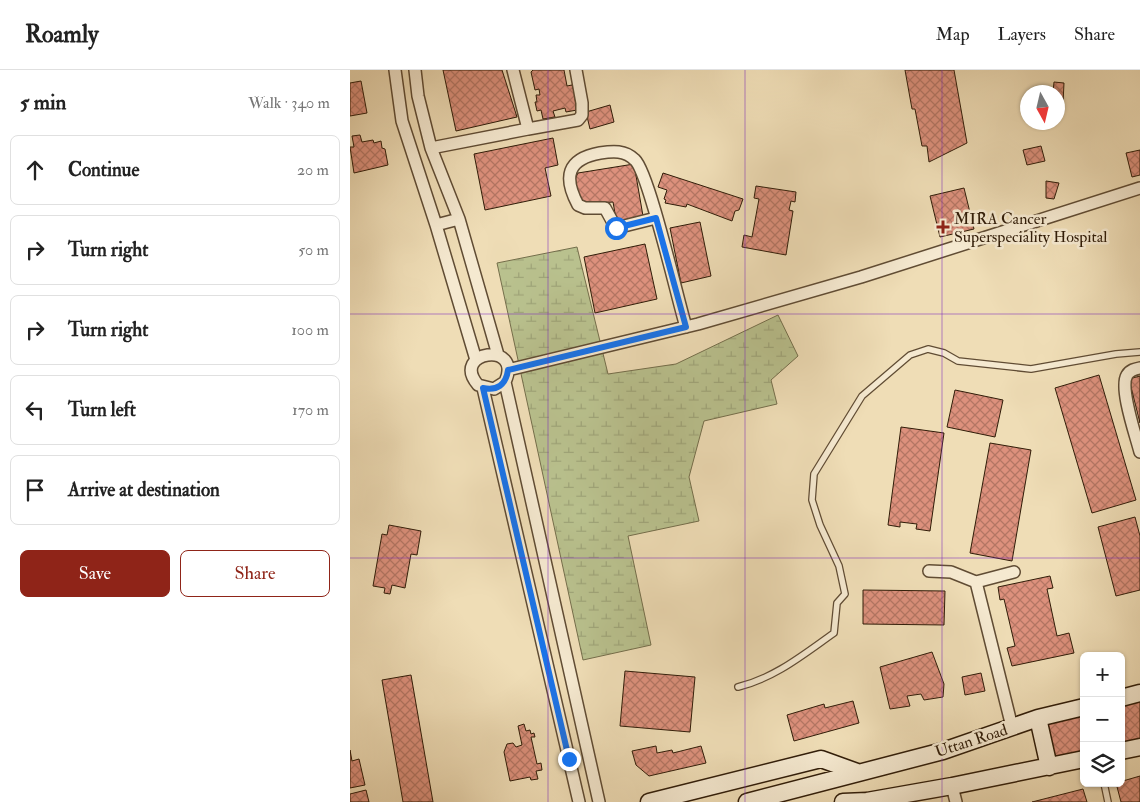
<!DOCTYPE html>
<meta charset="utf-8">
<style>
body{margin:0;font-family:"IM FELL Double Pica",serif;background:#f6f6f6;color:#222}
.controls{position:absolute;right:15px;bottom:15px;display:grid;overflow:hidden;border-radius:8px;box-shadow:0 1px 4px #0004}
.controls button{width:45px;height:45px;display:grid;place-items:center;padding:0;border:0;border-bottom:1px solid #e0e0e0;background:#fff;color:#222;font:25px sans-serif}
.compass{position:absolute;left:670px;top:15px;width:45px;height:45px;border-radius:50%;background:#fff;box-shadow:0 1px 4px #0004;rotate:172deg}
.stop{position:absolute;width:15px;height:15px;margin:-11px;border:4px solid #1a73e8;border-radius:50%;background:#fff}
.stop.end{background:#1a73e8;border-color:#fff;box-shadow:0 1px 5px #0008}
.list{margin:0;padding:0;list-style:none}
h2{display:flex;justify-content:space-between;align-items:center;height:65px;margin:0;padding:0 20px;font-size:21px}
h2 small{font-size:16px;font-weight:400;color:#767676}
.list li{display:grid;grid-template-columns:32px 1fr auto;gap:15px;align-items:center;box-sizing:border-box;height:70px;margin:0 10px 10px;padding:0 10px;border:1px solid #e0e0e0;border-radius:8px}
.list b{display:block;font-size:19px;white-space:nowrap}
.list em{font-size:16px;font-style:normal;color:#767676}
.actions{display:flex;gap:10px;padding:15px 20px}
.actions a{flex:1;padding:11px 0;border:1px solid #8f2418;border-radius:8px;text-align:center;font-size:18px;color:#8f2418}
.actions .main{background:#8f2418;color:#fff}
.icon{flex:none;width:28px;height:28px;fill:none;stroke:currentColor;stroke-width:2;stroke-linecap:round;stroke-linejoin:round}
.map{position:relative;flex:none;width:790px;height:732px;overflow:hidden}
header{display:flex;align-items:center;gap:30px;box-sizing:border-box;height:70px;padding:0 25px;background:#fff;border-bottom:1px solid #e0e0e0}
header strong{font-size:24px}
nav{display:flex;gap:28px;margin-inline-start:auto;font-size:18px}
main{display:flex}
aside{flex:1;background:#fff}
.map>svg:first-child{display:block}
.wetland{fill:url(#wetland-marsh);stroke:#746e4b}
.building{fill:url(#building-cross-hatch);stroke:#301c08}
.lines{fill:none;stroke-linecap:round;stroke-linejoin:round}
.lane-casing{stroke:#604c34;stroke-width:8}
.street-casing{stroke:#604c34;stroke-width:14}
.secondary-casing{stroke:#301c08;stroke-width:19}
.lane{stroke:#f5e9d0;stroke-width:5.5}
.street{stroke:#f5e9d0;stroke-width:11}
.secondary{stroke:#f5e9d0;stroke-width:16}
.route{stroke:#1a73e8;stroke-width:6}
.grid{fill:none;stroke:#7b2cbf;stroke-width:1;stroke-opacity:0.55}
.poi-dot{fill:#8f2418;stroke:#f5e9d0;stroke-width:2}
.labels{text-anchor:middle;stroke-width:5;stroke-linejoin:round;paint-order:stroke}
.poi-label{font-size:16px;fill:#301c08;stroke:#f5e9d0;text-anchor:start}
.street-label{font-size:16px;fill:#301c08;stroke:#f5e9d0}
</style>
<header>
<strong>Roamly</strong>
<nav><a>Map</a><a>Layers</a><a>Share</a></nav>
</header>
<main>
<aside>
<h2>5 min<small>Walk · 340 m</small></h2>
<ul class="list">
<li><svg class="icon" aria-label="ahead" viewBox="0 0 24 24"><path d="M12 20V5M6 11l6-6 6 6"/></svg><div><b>Continue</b></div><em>20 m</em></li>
<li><svg class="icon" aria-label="right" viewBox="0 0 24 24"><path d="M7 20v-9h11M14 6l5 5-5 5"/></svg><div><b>Turn right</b></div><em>50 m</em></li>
<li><svg class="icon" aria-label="right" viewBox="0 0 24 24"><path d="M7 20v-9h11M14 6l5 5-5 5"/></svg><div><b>Turn right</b></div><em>100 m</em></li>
<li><svg class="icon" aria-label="left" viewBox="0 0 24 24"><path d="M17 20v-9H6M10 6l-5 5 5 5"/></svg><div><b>Turn left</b></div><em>170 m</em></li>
<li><svg class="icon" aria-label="arrive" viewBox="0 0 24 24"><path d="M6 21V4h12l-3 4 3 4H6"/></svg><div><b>Arrive at destination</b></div></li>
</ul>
<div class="actions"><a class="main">Save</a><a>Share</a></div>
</aside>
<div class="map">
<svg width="790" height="732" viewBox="0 0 790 732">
<defs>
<pattern id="wetland-marsh" width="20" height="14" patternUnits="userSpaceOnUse" patternTransform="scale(1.25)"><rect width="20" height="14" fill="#b9c18e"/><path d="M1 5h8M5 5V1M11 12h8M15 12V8" fill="none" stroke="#9fa579"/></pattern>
<pattern id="building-cross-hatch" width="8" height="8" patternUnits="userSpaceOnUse" patternTransform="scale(1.25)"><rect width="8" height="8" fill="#dd917d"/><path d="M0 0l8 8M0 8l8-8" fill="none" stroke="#b47664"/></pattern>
</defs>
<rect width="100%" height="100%" fill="#efddb6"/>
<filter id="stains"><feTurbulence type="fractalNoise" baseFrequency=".004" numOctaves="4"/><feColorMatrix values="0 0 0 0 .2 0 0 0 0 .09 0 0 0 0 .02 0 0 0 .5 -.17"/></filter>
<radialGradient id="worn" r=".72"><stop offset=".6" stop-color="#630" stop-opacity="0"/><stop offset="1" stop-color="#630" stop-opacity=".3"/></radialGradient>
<!-- wetland -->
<path class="wetland" d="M227,177L258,304L326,294L428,245L448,286L421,310L427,334L354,351L339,407L349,451L278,466L301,575L233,590L147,193Z"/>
<!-- building -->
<path class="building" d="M93,0H152L167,47L106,61Z
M183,0H214L217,16L222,15L224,21H226L228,28L225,29L227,40L216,42L215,38L203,41L205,47L193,49L191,40L187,41L185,32H187L186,25H190L189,19L185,20L181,2Z
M555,0H604L617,73L579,92L577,76H572L565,39H562Z
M11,11L17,43L0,46V13Z
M704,12L714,13L713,33L708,32V22H703Z
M260,35L264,52L240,59L236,42Z
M10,65L12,72L23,70L24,73L31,71L32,78L35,79L38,95L4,103L0,77H4L2,66Z
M203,68L208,95L195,98L201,126L135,140L124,84Z
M691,76L695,91L677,95L673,80Z
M790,80V105L782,107L776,83Z
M284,94L293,146L274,151L271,149H266L263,132L235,134L227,122L224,111L228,103Z
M313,103L393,129L389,140L385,141L382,151L337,134L336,137L315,133L316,130L314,129L317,120L308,117Z
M696,111L709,113L704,129L696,128Z
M406,116L446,122L445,132L441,131L439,140L443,141L436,185L392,177L394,165L402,167L409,129L404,128Z
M614,118L624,159L590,167L580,126Z
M350,152L361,206L331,213L320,158Z
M295,174L307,229L245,243L234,187Z
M749,305L786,430L742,443L705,318Z
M790,306V353L779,309Z
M605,320L653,330L645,367L597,357Z
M551,357L594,363L580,461L566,459L567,454L550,452V457L538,455Z
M640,373L681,380L662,491L620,483Z
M785,447L790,466V520L766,526L748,457Z
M39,455L71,461L67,485L61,484L55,518L42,515L40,524L34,523L35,518L23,516L32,464L37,465Z
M700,506L703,518L697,519L707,566L719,563L724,583L662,596L657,578L665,576L654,529L650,530L648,517Z
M513,520L595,521L594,555L513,554Z
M582,582L594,614L593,627L574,630L571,624L557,626L560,636L540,639L530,597Z
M275,601L345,607L340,662L270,656Z
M631,603L635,621L615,625L612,607Z
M61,605L83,732H53L32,610Z
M790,625V678L771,682V630Z
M503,631L509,653L444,671L437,645L474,634L475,638Z
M734,639V691L703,699L691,649Z
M174,654L176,661L180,660L181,664L184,663L185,667H181L187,694L191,693L192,700L186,701L188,709L181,710L180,707L160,711L154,682L157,674L163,673L166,677L172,675L168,656Z
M306,676L307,683L322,680L323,683L351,676L356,693L299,706L286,695L282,681Z
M0,680L2,691L9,689L15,715L0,718Z
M790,706V732H771L766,713Z
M733,719L737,732H682Z
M16,720L19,732H0V724Z"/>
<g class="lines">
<defs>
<path id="lane" d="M388,617C425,608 454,584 484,563L487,533L495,524L489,496L470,455L462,430L464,404L512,326L560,285L578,279L594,283L608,291L681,299L766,284L790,282
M754,713L758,732"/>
<path id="street" d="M45,0L52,51L86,155L126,290
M65,0L68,26L81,78L109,149L148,285
M178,59L228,50L232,45V33L226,0
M81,78L178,59L163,0
M306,148L266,158L255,138H235L228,135C213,107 217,89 250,83C263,81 275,80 285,90C299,103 328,231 336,257
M86,155L109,149
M790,298C785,299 780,300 777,305C769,318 786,366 790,382
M158,300L348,254L511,207L790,118
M155,312L144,319L128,315C99,281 174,270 155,312L249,732
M133,318L229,732
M579,501L601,502L626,512L662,657
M626,512L664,502
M602,716L606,732"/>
<path id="secondary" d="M771,628L790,623
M688,648L699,697
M771,681L790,677
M299,732L471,689L507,702
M397,732L593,681L688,648L734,637
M493,732L517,731L602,716L734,689"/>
</defs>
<!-- lane casing -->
<use href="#lane" class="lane-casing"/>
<!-- street casing -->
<use href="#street" class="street-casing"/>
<!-- secondary casing -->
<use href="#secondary" class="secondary-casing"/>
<!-- lane -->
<use href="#lane" class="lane"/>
<!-- street -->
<use href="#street" class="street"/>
<!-- secondary -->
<use href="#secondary" class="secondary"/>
</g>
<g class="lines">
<!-- route -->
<path class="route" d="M219,689L133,318C147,321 156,315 158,300L336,257L306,148L266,158"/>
</g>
<!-- grid -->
<path class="grid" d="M198,0V732M395,0V732M592,0V732M0,244H790M0,488H790"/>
<!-- markers -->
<path class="poi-dot" d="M590.5 149.5h5v5h5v5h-5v5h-5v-5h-5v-5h5z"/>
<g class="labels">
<!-- poi labels -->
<g class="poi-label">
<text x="604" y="154">MIRA Cancer<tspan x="604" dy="18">Superspeciality Hospital</tspan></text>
</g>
<!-- street labels -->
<g class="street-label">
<text transform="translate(621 670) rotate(-18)" y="6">Uttan Road</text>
</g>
</g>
<rect width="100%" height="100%" filter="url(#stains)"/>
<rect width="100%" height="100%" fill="url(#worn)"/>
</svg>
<div class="controls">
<button>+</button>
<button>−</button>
<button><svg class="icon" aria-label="layers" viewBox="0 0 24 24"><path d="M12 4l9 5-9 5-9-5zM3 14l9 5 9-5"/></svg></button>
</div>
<svg class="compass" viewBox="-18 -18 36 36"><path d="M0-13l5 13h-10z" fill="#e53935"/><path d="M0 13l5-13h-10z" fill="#767676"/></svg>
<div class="stop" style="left:266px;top:158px"></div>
<div class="stop end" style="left:219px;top:689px"></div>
</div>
</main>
